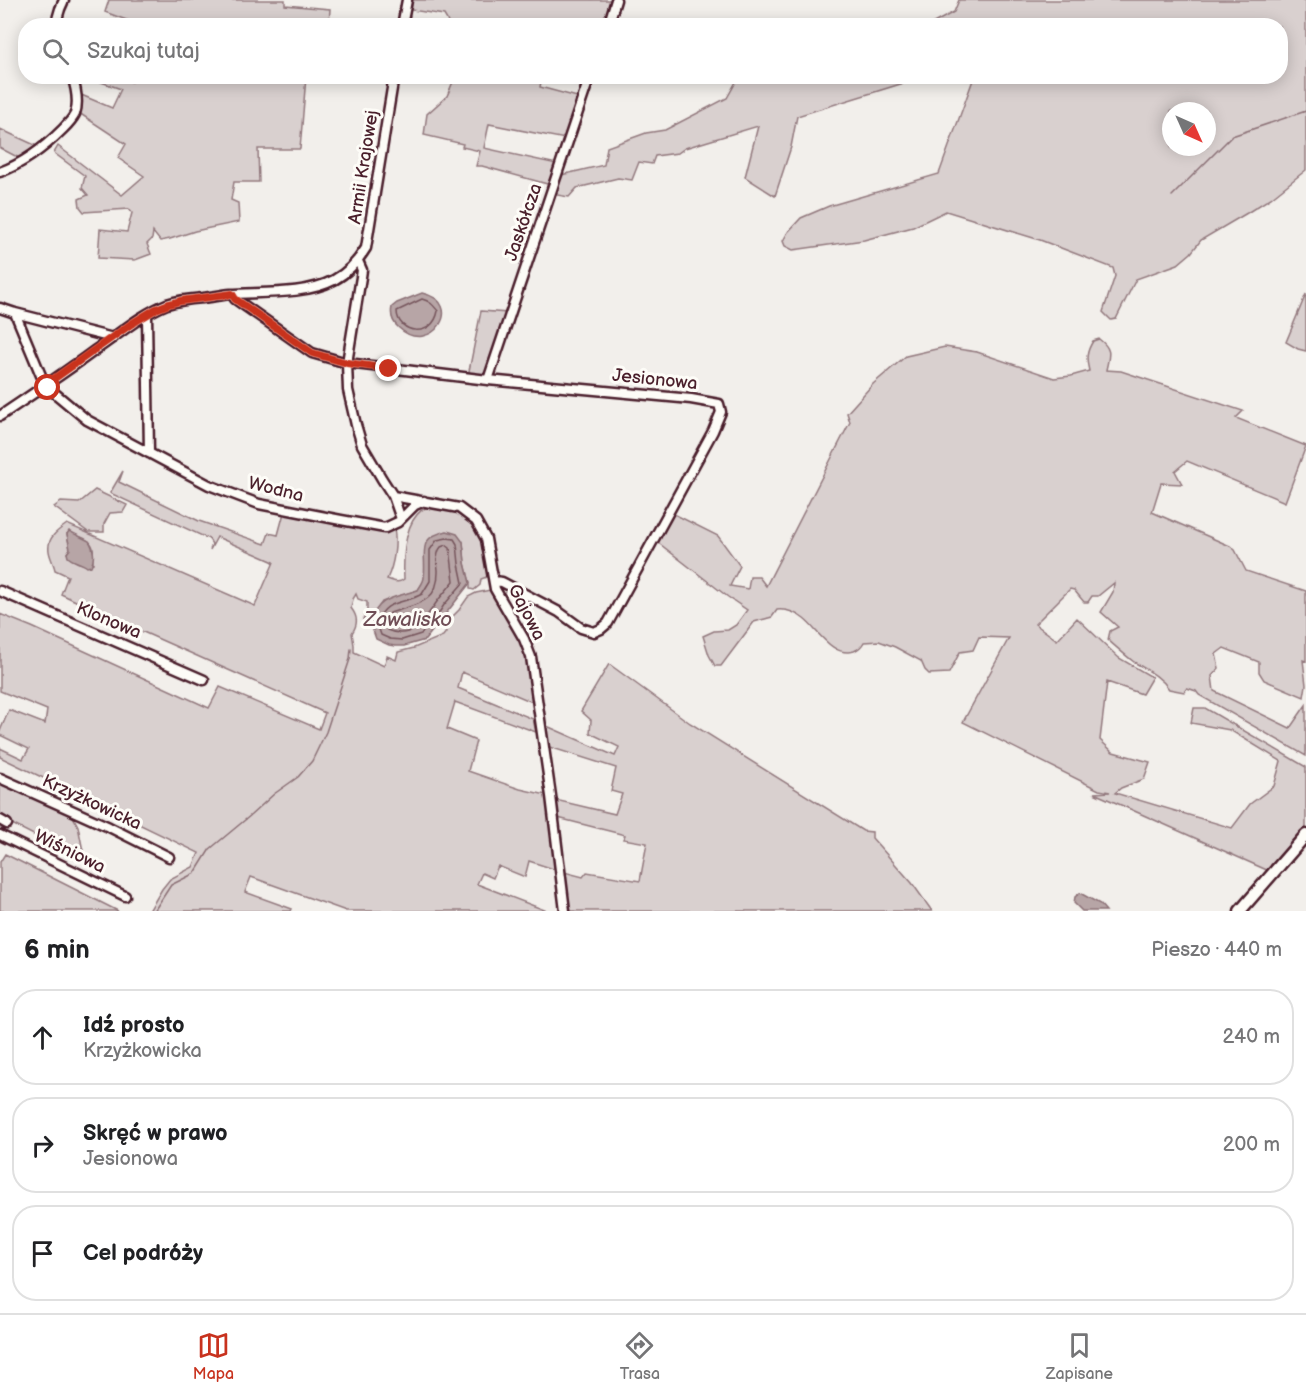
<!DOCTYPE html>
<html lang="pl">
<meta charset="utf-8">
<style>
body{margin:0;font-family:"Balsamiq Sans",sans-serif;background:#f2f2f2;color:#202124}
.compass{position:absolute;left:1162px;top:102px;width:54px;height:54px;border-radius:50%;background:#fff;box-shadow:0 3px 15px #0003;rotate:135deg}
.stop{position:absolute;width:18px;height:18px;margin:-14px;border:4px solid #c8321e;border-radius:50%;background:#fff}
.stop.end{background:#c8321e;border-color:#fff;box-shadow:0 2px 6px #0008}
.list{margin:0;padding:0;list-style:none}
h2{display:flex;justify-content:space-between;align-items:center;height:78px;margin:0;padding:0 24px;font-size:26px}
h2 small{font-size:20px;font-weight:400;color:#757577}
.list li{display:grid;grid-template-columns:39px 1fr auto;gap:18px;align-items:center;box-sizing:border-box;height:96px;margin:0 12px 12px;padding:0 12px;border:2px solid #e0e0e0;border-radius:24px}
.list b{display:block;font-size:22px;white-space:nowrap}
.list p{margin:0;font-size:20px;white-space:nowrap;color:#757577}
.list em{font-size:20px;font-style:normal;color:#757577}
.icon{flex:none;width:33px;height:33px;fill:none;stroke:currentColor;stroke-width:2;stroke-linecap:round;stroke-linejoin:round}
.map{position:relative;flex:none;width:1306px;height:911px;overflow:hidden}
.search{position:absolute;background:#fff;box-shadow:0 3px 15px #0003;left:18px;right:18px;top:18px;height:66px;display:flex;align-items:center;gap:15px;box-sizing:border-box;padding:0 21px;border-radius:24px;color:#757577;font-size:22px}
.sheet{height:402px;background:#fff}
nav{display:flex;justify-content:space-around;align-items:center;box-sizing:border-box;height:84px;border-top:2px solid #e0e0e0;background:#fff;font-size:16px;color:#757577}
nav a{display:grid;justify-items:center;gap:3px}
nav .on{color:#c8321e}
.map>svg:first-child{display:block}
.green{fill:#d9d0cf;stroke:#92787d;stroke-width:1.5;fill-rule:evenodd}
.water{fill:#b7a5a6;stroke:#8b6f75;stroke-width:1.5}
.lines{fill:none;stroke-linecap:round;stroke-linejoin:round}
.shore{stroke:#76555c;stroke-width:1.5}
.stream{stroke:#8b6f75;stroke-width:1.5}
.minor-casing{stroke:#4a1f2b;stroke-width:13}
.major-casing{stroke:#4a1f2b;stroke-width:15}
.minor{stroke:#fdfcf7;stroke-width:8}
.major{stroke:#fdfcf7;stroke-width:10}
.route{stroke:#c8321e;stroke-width:8}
.labels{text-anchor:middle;stroke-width:6;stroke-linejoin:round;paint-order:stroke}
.street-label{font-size:18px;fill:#4a1f2b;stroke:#fdfcf7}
.water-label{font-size:20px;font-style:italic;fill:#704e56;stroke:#fdfcf7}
</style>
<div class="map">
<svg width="1306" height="911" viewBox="0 0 1306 911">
<rect width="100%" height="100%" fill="#f2efeb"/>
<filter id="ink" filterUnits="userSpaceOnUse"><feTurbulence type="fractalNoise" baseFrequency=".0167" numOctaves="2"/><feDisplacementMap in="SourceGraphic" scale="12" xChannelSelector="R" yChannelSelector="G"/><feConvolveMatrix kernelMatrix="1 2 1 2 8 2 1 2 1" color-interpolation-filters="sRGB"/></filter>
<g filter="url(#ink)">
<!-- green -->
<path class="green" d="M109,0H285V5L330,9L329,25H128L129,21L105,12Z
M413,0H611L603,25L449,26L447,20L444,15L411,10Z
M959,0H1306V170L1271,198L1247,213L1201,240L1191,253L1178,264L1136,279L1116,319L1111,320L1103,312L1115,276L1113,268L1040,240L946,211L913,227L864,240L793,250L785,246L783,241L788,232L801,218L829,206L939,174L974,77L1280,76V26L930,25L954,12ZM1171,111H1207V147H1171Z
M134,76L306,77L300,149H258L259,182H234L231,200L238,203L239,222L195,231L170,239L160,241L153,232L152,239L147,244L151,254L135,260L98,258L100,229L127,232L132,213L129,209L84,212L80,207L79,199L88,195L82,188L85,176L54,153L58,146L122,195L144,176L118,158L126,144L79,113V94L112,108L121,89L87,77H116L132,82Z
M455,77H542L540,87L581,98L565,139L489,124L484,148L557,164L551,185L482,166H476L480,151L462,147L463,144L424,135L427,114L447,96Z
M735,77H918L907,82L797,116L791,147L775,196L745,177L758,126L685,148L678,153L655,156L652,164L639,162L632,180L618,178L577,188L569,197L551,194L557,176L604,165L607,147L646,133L665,130L727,98L737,80Z
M0,129L39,147L23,160L0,148Z
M1306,294V351L1298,349L1286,342Z
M481,311L508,313L486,377L468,376Z
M1099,339C1113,350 1109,355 1106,370L1121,371L1243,411L1236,418L1306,446L1285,502L1187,461L1175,471L1182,484L1161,483L1152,512L1230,546L1235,550L1246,571L1306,591V661L1303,660L1306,685L1304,697L1264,680L1259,672V662L1224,648L1216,654L1219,668L1212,676L1214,691L1290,728L1306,705V756L1199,695L1196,691L1187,688L1184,692L1169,689C1160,676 1147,670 1134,662C1125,655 1116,647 1108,640L1110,631L1118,627L1101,612L1113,592L1114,583L1098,596H1092L1088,602H1084L1074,590L1070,589L1035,624L1057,640L1077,618L1119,658L1152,677L1142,694L1107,682L1100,740L1113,752L1150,762L1144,779L1121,788L1115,793L1232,828L1250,804L1274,786L1281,761L1230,730L1191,723L1194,708H1205L1306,767V829L1269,871L1094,793L1110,792L1099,790L963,722L1009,638L979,637L973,650L960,652L949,673L929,674L925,670L921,661L895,647L879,641L864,642C862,646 859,649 854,651C833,658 817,629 804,619C795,612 787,609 777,610L772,617L754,622L721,666H715L709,655L703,636L714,631L728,630L736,625L747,610L728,597L656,541L672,513L718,536L740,566L730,586L748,589L750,577H759L766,586L850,422L847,413L873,384L906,356L945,347L977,352L1054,378L1071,376L1089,371C1086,359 1086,352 1093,341Z
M123,471L119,482L199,521L265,544L269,533L278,535L285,509L376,531L385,530L394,528C397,544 394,564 387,579C394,581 398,584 404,579C403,557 403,518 427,507C432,505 444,507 450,509C461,513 472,520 479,531C486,543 486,562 489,576L481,579L480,585L474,590L470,589V583L465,563L463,542L425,579L418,590L382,602L372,617L363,619L367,610V602L358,599L356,594L353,599L351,608C358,617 358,624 352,633L354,645V652L384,666L387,656L396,660L398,652L414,648L443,636L446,632L445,624L459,610L468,597L476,593L495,589L524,639L537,704L462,672L458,688L533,719L536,732L455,702L447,729L476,741L468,771L520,789L551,796V799L615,814L622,794L611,791L616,768L543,745L540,723L615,756L619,747L590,733L591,720L581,711L609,664L690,723L863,831L872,832V838L912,883L932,911H565L560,871L529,861L525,877L498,866L493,878L482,873L477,884L547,911H346L251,877L245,892L292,909L291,911H149L162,889L170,879L193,867L199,853L0,757V748L23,759L29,749L0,735V731L9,710L45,724L47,710L0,691V614L32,627L209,708L220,687L319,729L325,713L114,619L61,594L68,576L55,570C54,564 50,558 49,551C47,538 57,531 67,524L255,606L274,562L217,537L210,550L212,544L209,539L110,493ZM67,534C76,536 90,537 93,548C94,552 92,558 93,563C79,565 76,564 67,553L70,549ZM554,817L625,835L623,839L647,843L640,881L587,872L583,877L560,871Z
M95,490L127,505L123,512L110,513L104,524V532H88L54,507L61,502L79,503Z
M0,778L70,811L78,826L85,861L0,818Z
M5,854L118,911H0V862Z"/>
<!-- water -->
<path class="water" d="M422,293C468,303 430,357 399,328C392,322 390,316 392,307L397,303Z
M69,531L89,541C94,548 95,559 91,566L87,567C81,562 73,562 68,557L67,553L70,549L67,534Z
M447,531L457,534L463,542L465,563L470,583L425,640L404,646H395L389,645L376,639L370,622C379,596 394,598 418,590C420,586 424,582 424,577C427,553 415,538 447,531Z
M1080,893L1100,904L1106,911H1082L1074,903L1075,897Z"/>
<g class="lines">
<!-- shore -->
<path class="shore" d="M422,299C430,301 433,305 438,311C433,339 397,334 397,311Z
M447,538L454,539L457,544L459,564L463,583L444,605L435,619L421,634L402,640L390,639L381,635L377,623C385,598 403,605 422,594L430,581V550L437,540Z
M446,545L450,548L454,581C449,587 444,593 439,599C426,616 414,642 387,630L385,623L390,613C415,604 439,604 438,570C437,562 436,553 441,547Z"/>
<!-- stream -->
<path class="stream" d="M1172,196L1232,136L1306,111
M154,911L171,885L195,873L210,849L251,815L274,794L298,777L312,761L326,732L350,659L351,649"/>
<defs>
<path id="minor" d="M55,26L60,9L64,0
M402,26L407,0
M608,26L616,0
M0,172C25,163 44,148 63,129C67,125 72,120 75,114C79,102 76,88 72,76
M358,261L362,270L361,277L347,363L348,390L356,425L362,445L382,479L393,496L459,508L476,521L486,539L495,589L524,639L531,657L551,796L565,911
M232,294L235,299L312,353L347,363L488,380L691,399L719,404L721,412L713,431L608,623L601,629L594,632L581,628L559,612L502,582L494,581
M0,308L15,313L113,338
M15,313L45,385L87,420L209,485L259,504L341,520L385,528L398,522L415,505L424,501
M147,315L149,453
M488,380L590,76
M0,416C31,395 63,374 94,351C118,335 140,315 167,304C179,300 191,299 203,298C212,297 221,295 231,294C261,292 306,295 334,280C349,272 358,261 366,248L394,76
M393,496L401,519
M0,591L204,680
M0,778L109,827L169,857
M0,820L7,824
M0,835L125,896"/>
<path id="major" d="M1240,911L1306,835"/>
</defs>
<!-- minor casing -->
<use href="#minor" class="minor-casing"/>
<!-- major casing -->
<use href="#major" class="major-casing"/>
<!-- minor -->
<use href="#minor" class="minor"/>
<!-- major -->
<use href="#major" class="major"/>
</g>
</g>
<g class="lines" filter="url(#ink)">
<!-- route -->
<path class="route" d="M48,388L45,385L131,324L156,309L169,304L180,301L232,294L235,299L312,353L347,363L389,369"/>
</g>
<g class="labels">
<!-- street labels -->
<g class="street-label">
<text transform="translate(363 167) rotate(-81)" y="6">Armii Krajowej</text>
<text transform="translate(523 222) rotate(-71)" y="6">Jaskółcza</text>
<text transform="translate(655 379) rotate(6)" y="6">Jesionowa</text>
<text transform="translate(276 489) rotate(14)" y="6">Wodna</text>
<text transform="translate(527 612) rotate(63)" y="6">Gajowa</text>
<text transform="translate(109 620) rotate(23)" y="6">Klonowa</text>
<text transform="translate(92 802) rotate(25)" y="6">Krzyżkowicka</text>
<text transform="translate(70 851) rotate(26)" y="6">Wiśniowa</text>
</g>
<!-- water labels -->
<g class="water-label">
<text x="408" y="626">Zawalisko</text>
</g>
</g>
</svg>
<svg class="compass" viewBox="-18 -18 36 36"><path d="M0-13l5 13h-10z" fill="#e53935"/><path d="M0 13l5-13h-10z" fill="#757577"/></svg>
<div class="stop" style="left:48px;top:388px"></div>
<div class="stop end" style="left:389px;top:369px"></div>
<div class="search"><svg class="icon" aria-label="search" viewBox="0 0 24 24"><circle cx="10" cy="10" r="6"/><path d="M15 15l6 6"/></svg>Szukaj tutaj</div>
</div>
<section class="sheet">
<h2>6 min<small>Pieszo · 440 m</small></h2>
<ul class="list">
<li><svg class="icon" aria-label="ahead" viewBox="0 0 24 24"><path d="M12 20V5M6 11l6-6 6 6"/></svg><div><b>Idź prosto</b><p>Krzyżkowicka</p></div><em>240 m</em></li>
<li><svg class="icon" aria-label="right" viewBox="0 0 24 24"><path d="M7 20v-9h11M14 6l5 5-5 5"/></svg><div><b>Skręć w prawo</b><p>Jesionowa</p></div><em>200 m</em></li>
<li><svg class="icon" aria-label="arrive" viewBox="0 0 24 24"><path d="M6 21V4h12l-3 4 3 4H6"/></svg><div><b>Cel podróży</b></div></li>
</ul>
</section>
<nav>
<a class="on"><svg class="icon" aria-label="map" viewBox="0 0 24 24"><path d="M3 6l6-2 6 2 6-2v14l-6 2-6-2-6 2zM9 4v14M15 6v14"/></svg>Mapa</a>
<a><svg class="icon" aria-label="directions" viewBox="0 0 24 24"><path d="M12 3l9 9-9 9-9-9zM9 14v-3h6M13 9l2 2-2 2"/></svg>Trasa</a>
<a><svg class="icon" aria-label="saved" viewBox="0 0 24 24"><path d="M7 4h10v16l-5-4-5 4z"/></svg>Zapisane</a>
</nav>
